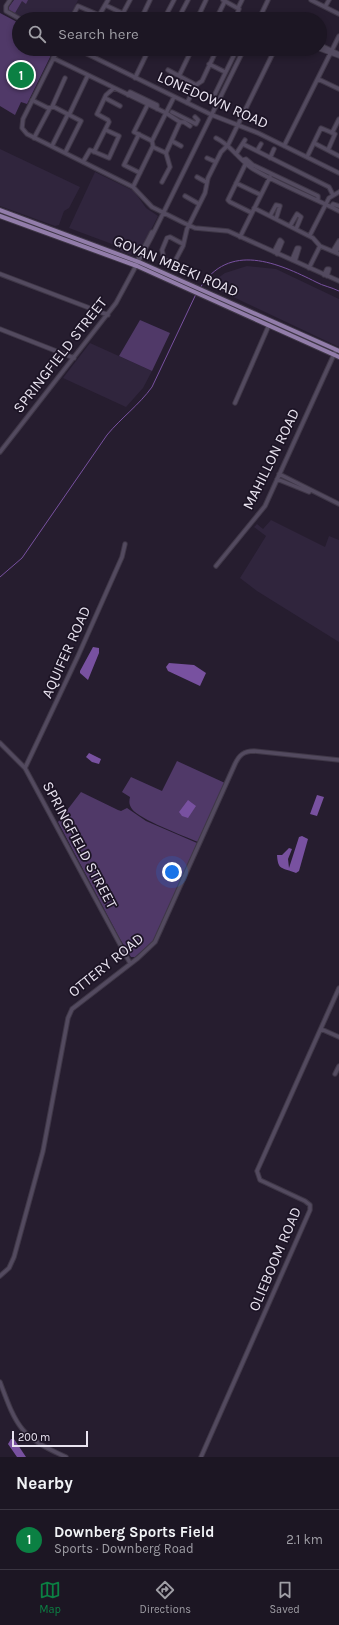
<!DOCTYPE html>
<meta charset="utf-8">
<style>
body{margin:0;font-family:Karla,sans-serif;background:#292330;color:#f1f3f6}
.scale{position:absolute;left:12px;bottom:10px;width:76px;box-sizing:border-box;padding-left:4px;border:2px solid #e9e3f0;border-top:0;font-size:11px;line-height:14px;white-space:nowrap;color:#e9e3f0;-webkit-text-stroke:3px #1c1425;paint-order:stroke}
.you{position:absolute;left:172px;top:872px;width:14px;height:14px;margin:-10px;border:3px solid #fff;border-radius:50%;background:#1a73e8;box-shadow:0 0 0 6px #1a73e833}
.badge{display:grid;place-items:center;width:26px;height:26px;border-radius:50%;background:#0b8043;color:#fff;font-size:13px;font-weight:700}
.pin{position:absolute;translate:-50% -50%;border:2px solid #fff;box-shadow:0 1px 4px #0006}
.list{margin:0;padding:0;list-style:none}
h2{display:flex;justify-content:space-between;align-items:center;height:52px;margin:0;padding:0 16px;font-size:17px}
h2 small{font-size:13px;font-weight:400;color:#a09fa6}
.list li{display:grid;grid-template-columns:26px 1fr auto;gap:12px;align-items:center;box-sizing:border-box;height:60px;padding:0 16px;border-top:1px solid #3a3541}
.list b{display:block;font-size:15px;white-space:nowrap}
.list p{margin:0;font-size:13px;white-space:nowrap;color:#a09fa6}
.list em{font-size:13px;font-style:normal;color:#a09fa6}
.icon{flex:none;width:22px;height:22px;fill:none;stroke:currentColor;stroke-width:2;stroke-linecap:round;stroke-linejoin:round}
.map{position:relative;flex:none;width:339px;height:1457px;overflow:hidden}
.search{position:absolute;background:#1c1623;box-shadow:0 2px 6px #0003;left:12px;right:12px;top:12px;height:44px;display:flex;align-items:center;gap:10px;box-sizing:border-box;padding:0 14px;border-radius:22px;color:#a09fa6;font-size:15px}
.sheet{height:112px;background:#1c1623}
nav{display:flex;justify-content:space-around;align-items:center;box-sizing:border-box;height:56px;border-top:1px solid #3a3541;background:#1c1623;font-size:11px;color:#a09fa6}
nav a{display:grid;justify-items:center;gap:2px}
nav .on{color:#0b8043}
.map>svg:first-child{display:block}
.built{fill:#30253d}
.green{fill:#503968}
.water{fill:#7851a0}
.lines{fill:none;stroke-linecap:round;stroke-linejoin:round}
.stream{stroke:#7851a0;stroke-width:1}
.minor-casing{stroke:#3f3747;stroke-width:5.5}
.major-casing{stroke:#3f3747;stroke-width:6}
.minor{stroke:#534a5f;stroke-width:3.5}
.major{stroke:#927daa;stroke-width:4}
.labels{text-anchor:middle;stroke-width:3.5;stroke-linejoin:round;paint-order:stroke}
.street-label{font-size:15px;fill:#e9e3f0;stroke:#1c1425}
</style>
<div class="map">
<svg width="339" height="1457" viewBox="0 0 339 1457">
<rect width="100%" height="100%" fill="#261d2f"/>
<!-- built -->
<path class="built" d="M14,0H78L69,19H26L9,10V7Z
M0,149L80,187L69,208L64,211L59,225L55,226L0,206Z
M95,172L134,191L146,208L158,216L139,254L134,256L120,251V247L69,228Z
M247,266L276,269L339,299V347L208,285L225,273Z
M90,343L152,371L143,388L126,407L63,378Z
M271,520L325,547L329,536L339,540V642L257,591L240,578L266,536L254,527L257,524L263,529Z"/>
<!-- green -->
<path class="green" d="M14,0H28L26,4L22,1L15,13L9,10V7Z
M0,13L19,23V49H54L27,104L21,102L15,115L0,106Z
M140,320L170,333L152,371L119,356Z
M177,761L225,783L198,842C184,836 139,819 132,809C129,805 129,802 130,797L122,792L131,777L162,791Z
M81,792L118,810L121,811L127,808L146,821L197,843L157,935L152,942L135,957H131L120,939L58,822Z"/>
<!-- water -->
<path class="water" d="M93,647L99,648V653L88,680L80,673V671Z
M169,663L194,665L206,673L200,686L168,671L166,667Z
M89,753L101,759L99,764L92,762L86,757Z
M317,795L324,797L317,816L310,814Z
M188,800L196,806L188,818L182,816L179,812Z
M302,836L308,839L299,871L296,873C282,867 278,871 277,855H282L289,848L292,849L288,859L289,868L299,837Z
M11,1439H14L26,1457H17L8,1444Z"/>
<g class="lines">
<!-- stream -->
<path class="stream" d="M200,288C229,241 278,263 316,282C323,286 331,287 339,291
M0,577L22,558L107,435C121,418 139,405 152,387L196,294"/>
<defs>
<path id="minor" d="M10,0L6,6V11L20,19
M223,0L239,9L235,19
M311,0L339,14
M105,5L135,19
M325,7L329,0
M238,8L242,0
M123,13L130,0
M166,15L174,19
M261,15L268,19
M71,19L78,6L99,15
M97,19L108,0
M141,19L150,0
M164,19L174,0
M178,19L188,0
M197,19L206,0
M216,19L225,1
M259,19L268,0
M320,45L339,54
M58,49L23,119L22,128L27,134L133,187L152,207L184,223L195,228L228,231L339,281
M77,49L212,115L258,133L339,173
M320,49L339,56
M53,58L166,113L180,122
M209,64L223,71
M168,70L196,85
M179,76L192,49
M135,78L149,49
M318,79L339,89
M215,94L237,49
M128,95L130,92L157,105V109
M105,98L120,106
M32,100L48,108L54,107L81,121L65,153
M187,103L196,85L202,81L217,49
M148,104L134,132L152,141
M52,107L65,78
M172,112L196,124L198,120L195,117
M69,115L88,75
M180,122H184L190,126
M332,133L339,119
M139,134L124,165L140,173
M34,138L50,108
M216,138C231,145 239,160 253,169C278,184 312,197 339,211
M152,141L174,97
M172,141L181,146
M314,143L339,156
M243,144L329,187L333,195
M52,146L68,114
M284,146L339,36
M153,147L166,153
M257,151L261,144
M94,152L109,122L108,120L97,114L106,95L114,88
M166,153L180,122
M236,154L245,140
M307,157L321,128L335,134L328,150
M207,158L216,162
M270,158L274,149
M243,160L246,159L253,165L318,196V200
M83,162L90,150L109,158L119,136L106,130
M246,163L228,200L230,202L252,213
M197,177L206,182
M162,182L170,167L166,153
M236,183L261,195
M133,187L153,146L152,141
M185,196L199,204
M331,207L333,204L339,206
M254,208L313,238L320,246L309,268
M270,216L276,205L280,206L276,219
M290,226L297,214L301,217L296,229
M310,235L329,198L339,192
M240,237L270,177
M183,244L170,237L167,238L162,250L164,259L174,263L183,246L187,229L205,193L208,178L221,152L228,145L275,49
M320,246L339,254
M333,251L339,241
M274,252L280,240L282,242L277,254
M336,252L339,246
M292,260L297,248H299L295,261
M136,263L152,232
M0,274L108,315
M324,275L327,269H329L327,276
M0,329L74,358
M235,403L269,325
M0,452L116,303L151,238L244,49
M279,474L339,504
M277,479L309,492
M216,566L265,506L336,350
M0,743L25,768L130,963
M25,768L78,656L122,557L125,544
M321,1029L339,1037
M335,1074L339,1066
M0,1276L9,1268L14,1257L43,1151L68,1018L72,1009L138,958L155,942L235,764C239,755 244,751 254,751L339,760
M0,1382C17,1428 21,1437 66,1457
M201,1457L310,1210V1205L305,1201L260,1180L257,1171L339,988"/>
<path id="major" d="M0,210L139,262L339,351
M0,216L137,266L339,357"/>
</defs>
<!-- minor casing -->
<use href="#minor" class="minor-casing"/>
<!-- major casing -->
<use href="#major" class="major-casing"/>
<!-- minor -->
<use href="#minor" class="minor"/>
<!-- major -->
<use href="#major" class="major"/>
</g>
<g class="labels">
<!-- street labels -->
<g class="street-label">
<text transform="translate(213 100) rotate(24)" y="5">LONEDOWN ROAD</text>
<text transform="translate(176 266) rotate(23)" y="5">GOVAN MBEKI ROAD</text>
<text transform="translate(60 355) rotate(-52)" y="5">SPRINGFIELD STREET</text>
<text transform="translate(271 459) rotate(-64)" y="5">MAHILLON ROAD</text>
<text transform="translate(66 652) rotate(-66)" y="5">AQUIFER ROAD</text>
<text transform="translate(80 845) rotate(62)" y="5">SPRINGFIELD STREET</text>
<text transform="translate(106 965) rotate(-39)" y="5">OTTERY ROAD</text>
<text transform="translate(275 1259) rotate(-67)" y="5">OLIEBOOM ROAD</text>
</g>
</g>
</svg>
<div class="scale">200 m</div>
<div class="you"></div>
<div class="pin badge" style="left:21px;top:75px">1</div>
<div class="search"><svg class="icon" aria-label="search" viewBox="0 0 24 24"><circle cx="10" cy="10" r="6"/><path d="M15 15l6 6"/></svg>Search here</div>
</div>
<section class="sheet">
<h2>Nearby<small></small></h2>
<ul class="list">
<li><span class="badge">1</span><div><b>Downberg Sports Field</b><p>Sports · Downberg Road</p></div><em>2.1 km</em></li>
</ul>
</section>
<nav>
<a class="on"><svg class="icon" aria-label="map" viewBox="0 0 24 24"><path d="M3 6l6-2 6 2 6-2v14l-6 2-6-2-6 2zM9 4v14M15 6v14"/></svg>Map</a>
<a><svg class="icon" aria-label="directions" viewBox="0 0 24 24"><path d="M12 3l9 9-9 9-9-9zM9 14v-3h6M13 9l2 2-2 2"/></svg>Directions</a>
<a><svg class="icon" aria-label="saved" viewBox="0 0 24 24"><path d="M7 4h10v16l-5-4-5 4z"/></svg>Saved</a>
</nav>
